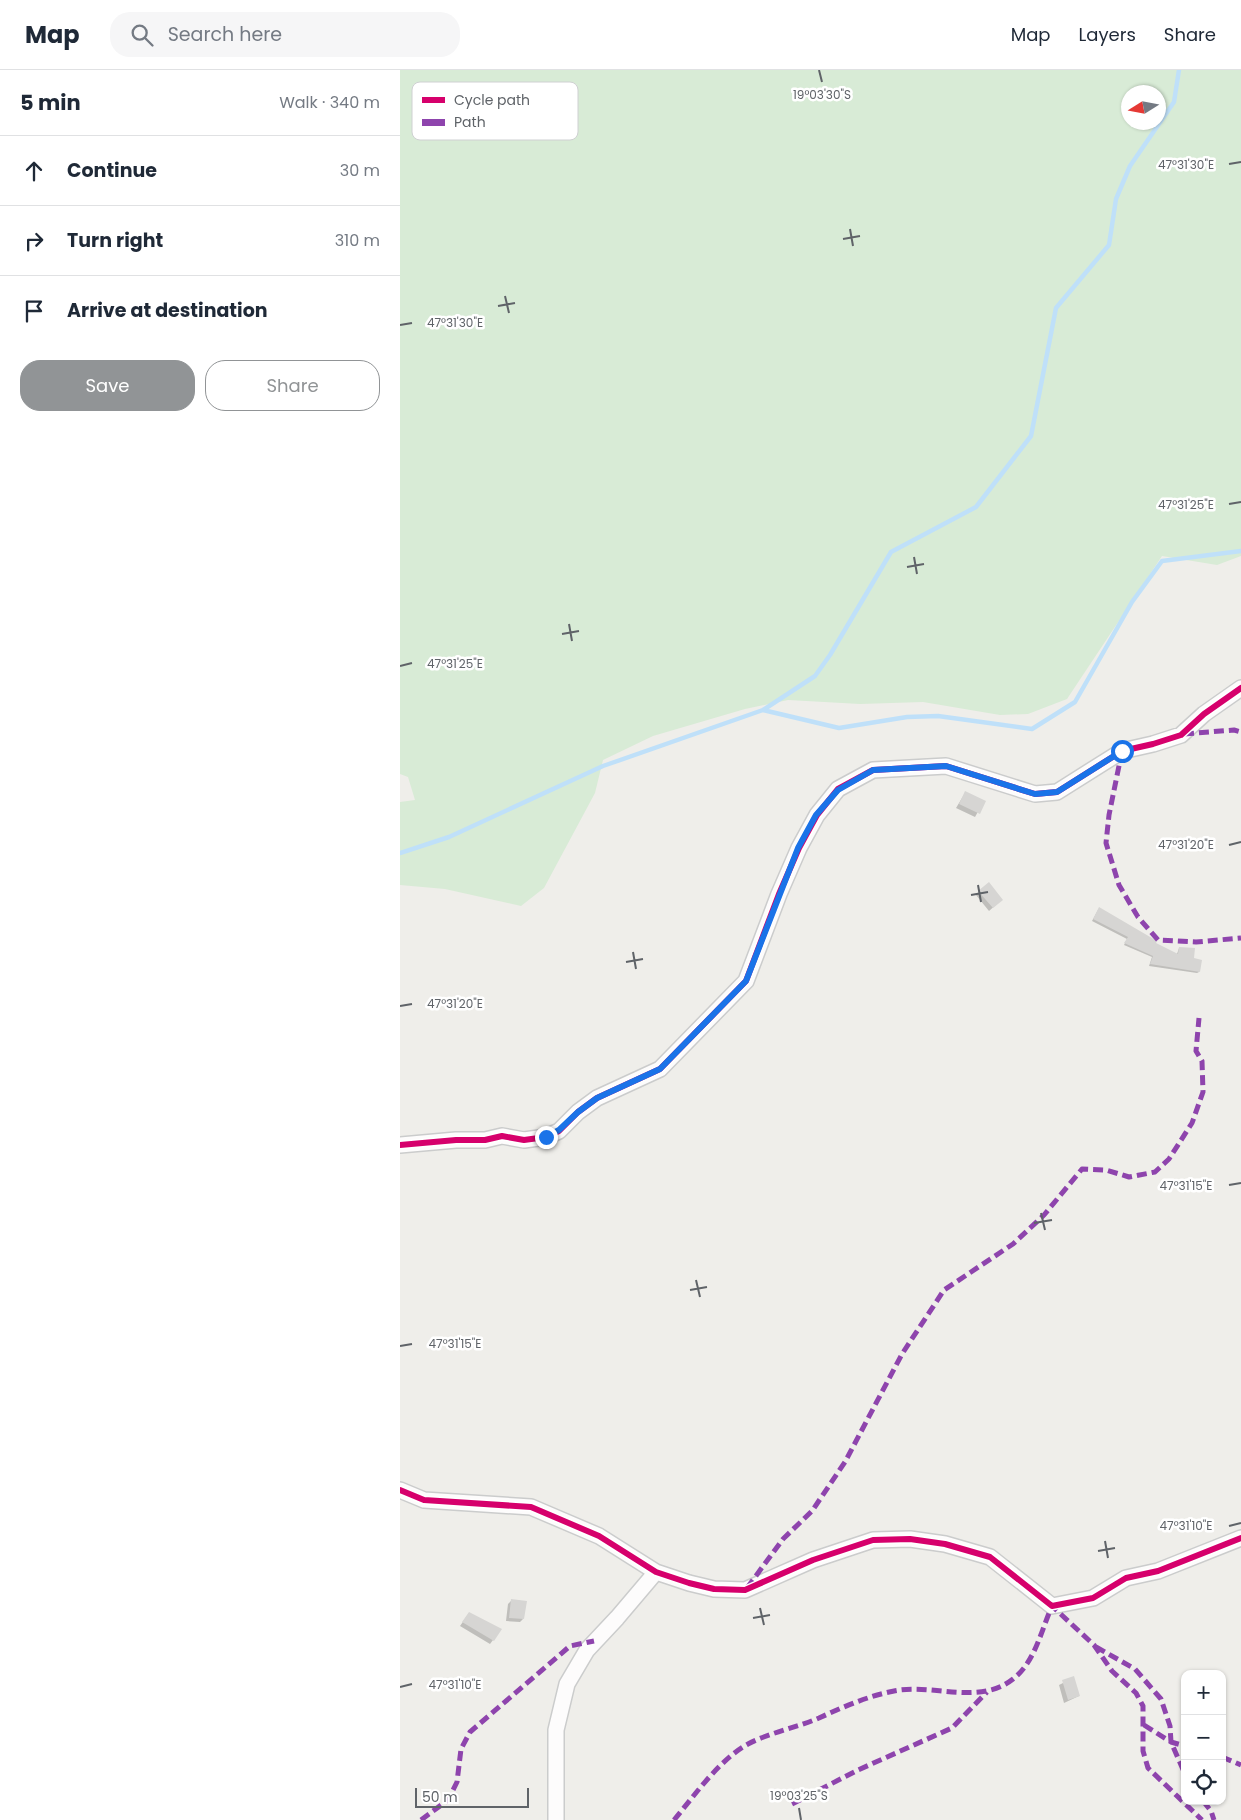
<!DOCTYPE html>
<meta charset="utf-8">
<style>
body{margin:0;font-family:Poppins,sans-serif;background:#f6f6f7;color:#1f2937}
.controls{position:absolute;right:15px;bottom:15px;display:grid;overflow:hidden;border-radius:10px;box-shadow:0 1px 4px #0004}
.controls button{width:45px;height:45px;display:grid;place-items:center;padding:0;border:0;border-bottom:1px solid #e0e1e3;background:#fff;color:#1f2937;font:25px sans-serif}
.compass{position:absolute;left:721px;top:15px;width:45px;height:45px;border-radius:50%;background:#fff;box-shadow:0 1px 4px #0004;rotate:259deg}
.scale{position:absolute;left:15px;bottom:12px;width:114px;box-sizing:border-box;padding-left:5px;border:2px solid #5f6368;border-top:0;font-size:14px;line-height:18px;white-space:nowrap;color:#5f6368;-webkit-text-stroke:4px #fff;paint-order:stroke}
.stop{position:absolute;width:15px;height:15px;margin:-11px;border:4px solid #1a73e8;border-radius:50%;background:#fff}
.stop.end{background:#1a73e8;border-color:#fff;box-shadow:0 1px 5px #0008}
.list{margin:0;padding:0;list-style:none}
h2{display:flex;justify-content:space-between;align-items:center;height:65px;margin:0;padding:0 20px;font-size:21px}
h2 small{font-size:16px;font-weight:400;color:#747a83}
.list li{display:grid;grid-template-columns:32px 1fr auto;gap:15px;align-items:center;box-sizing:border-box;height:70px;padding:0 20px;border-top:1px solid #e0e1e3}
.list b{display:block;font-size:19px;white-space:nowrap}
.list em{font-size:16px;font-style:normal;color:#747a83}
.actions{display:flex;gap:10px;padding:15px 20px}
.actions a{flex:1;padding:11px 0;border:1px solid #919496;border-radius:20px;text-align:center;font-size:18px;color:#919496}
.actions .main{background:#919496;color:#fff}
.icon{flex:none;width:28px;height:28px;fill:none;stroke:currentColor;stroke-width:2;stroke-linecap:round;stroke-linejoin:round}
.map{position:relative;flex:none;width:841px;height:1750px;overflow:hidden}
header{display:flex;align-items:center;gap:30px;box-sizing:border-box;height:70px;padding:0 25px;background:#fff;border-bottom:1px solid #e0e1e3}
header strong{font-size:24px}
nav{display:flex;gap:28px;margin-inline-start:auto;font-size:18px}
.search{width:350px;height:45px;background:#f6f6f7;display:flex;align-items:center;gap:12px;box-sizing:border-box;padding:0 18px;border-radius:20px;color:#747a83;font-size:19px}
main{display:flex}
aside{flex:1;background:#fff}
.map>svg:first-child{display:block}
.green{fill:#d8ebd6;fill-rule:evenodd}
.shadow{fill:#0003}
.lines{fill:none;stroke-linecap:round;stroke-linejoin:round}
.stream{stroke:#bfe0f9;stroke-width:4.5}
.building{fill:#d6d5d3}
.minor-casing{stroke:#cbcccc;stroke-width:18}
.minor{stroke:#fdfcfc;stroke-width:15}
.quiet{stroke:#8e44ad;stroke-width:5;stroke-dasharray:10 5;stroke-linecap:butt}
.cycleway-casing{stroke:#fff;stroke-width:9}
.cycleway{stroke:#d6006c;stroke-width:6}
.route{stroke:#1a73e8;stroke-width:6}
.ticks{fill:none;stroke:#5f6368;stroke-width:2}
.key{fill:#fff;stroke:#cfd0d2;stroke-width:1}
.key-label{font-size:14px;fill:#5f6368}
.ticks-label{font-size:12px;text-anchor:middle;fill:#5f6368;stroke:#fff;stroke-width:5;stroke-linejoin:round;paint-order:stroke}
</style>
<header>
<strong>Map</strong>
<div class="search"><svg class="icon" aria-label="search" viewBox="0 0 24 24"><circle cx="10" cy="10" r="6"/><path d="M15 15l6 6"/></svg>Search here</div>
<nav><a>Map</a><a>Layers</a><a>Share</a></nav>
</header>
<main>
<aside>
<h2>5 min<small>Walk · 340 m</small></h2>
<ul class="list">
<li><svg class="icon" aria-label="ahead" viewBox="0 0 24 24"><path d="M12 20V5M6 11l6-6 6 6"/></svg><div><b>Continue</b></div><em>30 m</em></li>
<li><svg class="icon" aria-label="right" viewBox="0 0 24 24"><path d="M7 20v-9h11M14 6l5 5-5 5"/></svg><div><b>Turn right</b></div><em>310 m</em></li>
<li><svg class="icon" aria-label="arrive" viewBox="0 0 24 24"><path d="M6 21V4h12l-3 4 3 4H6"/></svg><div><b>Arrive at destination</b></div></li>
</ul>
<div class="actions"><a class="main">Save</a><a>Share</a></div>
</aside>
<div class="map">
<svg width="841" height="1750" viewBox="0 0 841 1750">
<rect width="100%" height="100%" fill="#efeeea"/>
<!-- green -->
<path class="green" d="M0,0H841V486L817,495L762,486L667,629L628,644L600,645L523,632L460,634L388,630L345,639L253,666L203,690L195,723L144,818L121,836L45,819L0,815V732L15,730L8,707L0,704ZM728,22H758V52H728Z"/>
<!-- shadow -->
<path class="shadow" d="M565,723L584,731L575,747L556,738Z
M579,822L598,833L589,841L576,825Z
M698,840L754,874L777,884L779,878L793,889L799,902L797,903L749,896L752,887L724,875L727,869L692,851Z
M112,1530L123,1549L120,1552L106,1551L108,1534Z
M69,1543L93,1570L90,1574L60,1556Z
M673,1608L679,1626L664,1633L659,1615Z"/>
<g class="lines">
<!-- stream -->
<path class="stream" d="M363,640L415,606L430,585L491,482L576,437L631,366L656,238L709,175L716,129L730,96L774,32L779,0
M0,783L49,767L203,696L363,640L439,658L507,647L538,646L632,659L675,632L732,532L762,491L841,481"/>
</g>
<!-- building -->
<path class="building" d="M565,721L586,731L580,744L559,734Z
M589,812L603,830L593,838L578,821Z
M699,837L757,871L756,873L778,884L779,877L795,878L794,888L802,890L800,902L750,894L753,886L724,873L728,867L693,849Z
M111,1529L127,1531L124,1549L109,1548Z
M69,1542L102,1559L94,1571L62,1552Z
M674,1606L680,1626L668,1630L662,1610Z"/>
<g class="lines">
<defs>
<path id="minor" d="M0,1075L56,1070H85L102,1066L124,1070L146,1067L159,1061L178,1042L197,1028L260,999L346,911L379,824L399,778L417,745L438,719L473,700L546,696L635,724L657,722L722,681L753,674L781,665L804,644L841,618
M0,1420L24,1430L131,1437L199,1466L256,1502L289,1513L314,1519L345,1520L413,1490L473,1470L510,1469L545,1474L590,1487L652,1536L693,1528L726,1508L758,1501L841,1468
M156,1750V1660L167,1614L187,1580L217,1548L256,1502"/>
</defs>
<!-- minor casing -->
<use href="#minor" class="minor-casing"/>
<!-- minor -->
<use href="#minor" class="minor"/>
<!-- quiet -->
<path class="quiet" d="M784,664L834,660L841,662
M722,681L709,745L706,773L719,815L738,847L758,870L796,872L841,868
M347,1518L383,1469L412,1441L445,1392L502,1284L544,1220L613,1174L644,1145L682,1099L706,1100L729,1107L755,1102L769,1089L792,1053L803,1022L802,991L796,981L799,948
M696,1577L735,1599L761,1629L770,1656L771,1672L785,1704
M744,1655L771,1672L785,1676
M822,1687L841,1695
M803,1731L811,1741L814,1750
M392,1734L458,1700L552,1658L587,1622
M21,1750L48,1730L57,1712L61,1679L70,1662L170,1576L194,1571
M274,1750C294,1726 320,1689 348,1674C371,1662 396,1658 419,1648C443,1637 468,1626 494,1621C533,1613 579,1636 613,1609C635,1592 641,1561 652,1536L694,1575L712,1601L736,1623L743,1636V1681L748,1698L802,1750"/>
<defs>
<path id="cycleway" d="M0,1075L56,1070H85L102,1066L124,1070L146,1067L159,1061L178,1042L197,1028L260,999L346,911L379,824L399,778L417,745L438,719L473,700L546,696L635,724L657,722L722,681L753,674L781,665L804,644L841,618
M0,1420L24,1430L131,1437L199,1466L256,1502L289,1513L314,1519L345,1520L413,1490L473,1470L510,1469L545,1474L590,1487L652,1536L693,1528L726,1508L758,1501L841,1468"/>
</defs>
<!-- cycleway casing -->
<use href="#cycleway" class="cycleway-casing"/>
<!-- cycleway -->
<use href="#cycleway" class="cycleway"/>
</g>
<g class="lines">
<!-- route -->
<path class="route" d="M146,1067L159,1060L178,1042L197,1028L260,999L346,911L398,778L416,745L438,720L473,700L546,696L635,724L657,722L722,681"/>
</g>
<!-- ticks -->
<path class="ticks" d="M419,0L422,12M829,94L841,92M450,159L453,176M443,169L460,166M105,226L109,243M98,236L115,233M0,255L12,253M829,434L841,432M514,487L517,504M507,497L524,494M169,554L172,571M162,564L179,561M0,596L12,593M829,775L841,772M578,815L581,832M571,825L588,822M233,882L236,899M226,892L243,889M0,936L12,934M829,1115L841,1113M641,1143L645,1160M634,1153L652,1150M296,1210L300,1227M290,1220L307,1217M0,1276L12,1274M829,1456L841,1453M705,1471L708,1488M698,1481L715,1478M360,1538L364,1555M353,1548L370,1545M0,1617L12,1614M399,1738L401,1750"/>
<!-- legend -->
<rect x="12" y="12" width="166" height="58" rx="8" class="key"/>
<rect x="22" y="27" width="23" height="6" fill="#d6006c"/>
<rect x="22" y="49" width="23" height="7" fill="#8e44ad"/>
<g class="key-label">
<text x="54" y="35">Cycle path</text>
<text x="54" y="57">Path</text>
</g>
<g class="ticks-label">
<text x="422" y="29">19°03'30"S</text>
<text x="786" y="99">47°31'30"E</text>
<text x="55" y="257">47°31'30"E</text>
<text x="786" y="439">47°31'25"E</text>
<text x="55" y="598">47°31'25"E</text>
<text x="786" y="779">47°31'20"E</text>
<text x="55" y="938">47°31'20"E</text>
<text x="786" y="1120">47°31'15"E</text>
<text x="55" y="1278">47°31'15"E</text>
<text x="786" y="1460">47°31'10"E</text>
<text x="55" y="1619">47°31'10"E</text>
<text x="399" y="1730">19°03'25"S</text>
</g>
</svg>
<div class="controls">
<button>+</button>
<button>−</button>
<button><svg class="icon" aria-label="locate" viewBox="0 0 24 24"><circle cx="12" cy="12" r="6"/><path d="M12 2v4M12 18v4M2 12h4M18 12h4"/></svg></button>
</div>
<svg class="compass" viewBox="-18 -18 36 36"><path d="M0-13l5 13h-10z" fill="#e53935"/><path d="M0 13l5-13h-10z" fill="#747a83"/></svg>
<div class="scale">50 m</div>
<div class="stop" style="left:722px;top:681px"></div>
<div class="stop end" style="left:146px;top:1067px"></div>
</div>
</main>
